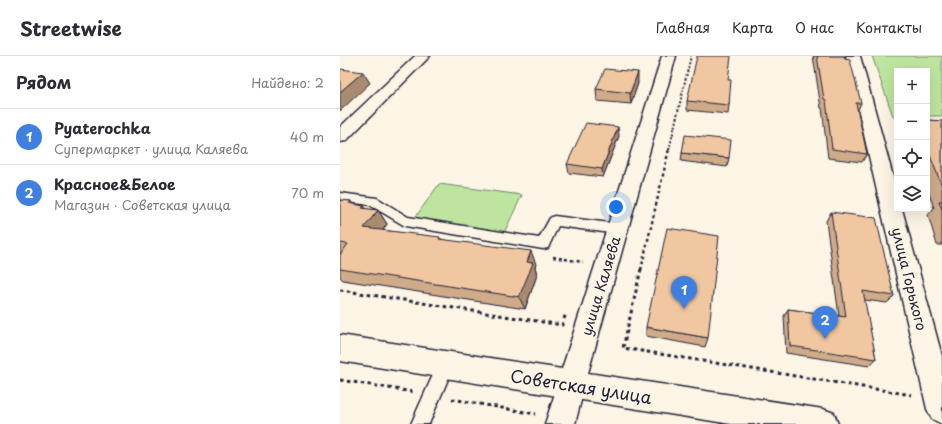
<!DOCTYPE html>
<html lang="ru">
<meta charset="utf-8">
<style>
body{margin:0;font-family:"Playpen Sans",sans-serif;background:#f2f2f3;color:#2b2b33}
.controls{position:absolute;right:12px;top:12px;display:grid;overflow:hidden;border-radius:0px;box-shadow:0 4px 16px #0002}
.controls button{width:36px;height:36px;display:grid;place-items:center;padding:0;border:0;border-bottom:1px solid #e1e1e2;background:#fff;color:#2b2b33;font:20px sans-serif}
.you{position:absolute;left:276px;top:151px;width:14px;height:14px;margin:-10px;border:3px solid #fff;border-radius:50%;background:#1a73e8;box-shadow:0 0 0 6px #1a73e833}
.badge{display:grid;place-items:center;width:26px;height:26px;border-radius:50%;background:#1f6fb2;color:#fff;font-size:13px;font-weight:700}
.pin{position:absolute;translate:-50% -33px;filter:drop-shadow(0 1px 2px #0008)}
.pin::after{content:'';position:absolute;top:21px;width:14px;height:12px;background:inherit;clip-path:polygon(0 0,100% 0,50% 100%)}
.list{margin:0;padding:0;list-style:none}
h2{display:flex;justify-content:space-between;align-items:center;height:52px;margin:0;padding:0 16px;font-size:17px}
h2 small{font-size:13px;font-weight:400;color:#7c7c81}
.list li{display:grid;grid-template-columns:26px 1fr auto;gap:12px;align-items:center;box-sizing:border-box;height:56px;padding:0 16px;border-top:1px solid #e1e1e2}
.list b{display:block;font-size:15px;white-space:nowrap}
.list p{margin:0;font-size:13px;white-space:nowrap;color:#7c7c81}
.list em{font-size:13px;font-style:normal;color:#7c7c81}
.icon{flex:none;width:22px;height:22px;fill:none;stroke:currentColor;stroke-width:2;stroke-linecap:round;stroke-linejoin:round}
.map{position:relative;flex:none;width:602px;height:368px;overflow:hidden}
header{display:flex;align-items:center;gap:24px;box-sizing:border-box;height:56px;padding:0 20px;background:#fff;border-bottom:1px solid #e1e1e2}
header strong{font-size:19px}
nav{display:flex;gap:22px;margin-inline-start:auto;font-size:14px}
main{display:flex}
aside{flex:1;background:#fff}
.map>svg:first-child{display:block}
.green{fill:#bee59f;stroke:#70846d}
.lines{fill:none;stroke-linecap:round;stroke-linejoin:round}
.lane-casing{stroke:#22223b;stroke-width:3}
.street-casing{stroke:#22223b;stroke-width:3}
.secondary-casing{stroke:#22223b;stroke-width:3}
.path-far2{stroke:#22223b;stroke-width:2;stroke-dasharray:2 2;stroke-linecap:butt}
.path-far1{stroke:#22223b;stroke-width:2.5;stroke-dasharray:3 3;stroke-linecap:butt}
.path{stroke:#22223b;stroke-width:3;stroke-dasharray:3.5 3.5;stroke-linecap:butt}
.lane{fill:#fcf5e5;fill-rule:evenodd}
.street{fill:#fcf5e5;fill-rule:evenodd}
.secondary{fill:#fcf5e5;fill-rule:evenodd}
.wall{fill:#cfab8a;stroke:#22223b}
.shaded-wall{fill:#a98b71;stroke:#22223b}
.building{fill:#f1c7a1;stroke:#22223b}
.labels{text-anchor:middle;stroke-width:4;stroke-linejoin:round;paint-order:stroke}
.street-label{font-size:14px;fill:#22223b;stroke:#fcf5e5}
.near-street-label{font-size:17px;fill:#22223b;stroke:#fcf5e5}
</style>
<header>
<strong>Streetwise</strong>
<nav><a>Главная</a><a>Карта</a><a>О нас</a><a>Контакты</a></nav>
</header>
<main>
<aside>
<h2>Рядом<small>Найдено: 2</small></h2>
<ul class="list">
<li><span class="badge" style="background:#3f7fe0">1</span><div><b>Pyaterochka</b><p>Супермаркет · улица Каляева</p></div><em>40 m</em></li>
<li><span class="badge" style="background:#3f7fe0">2</span><div><b>Красное&amp;Белое</b><p>Магазин · Советская улица</p></div><em>70 m</em></li>
</ul>
</aside>
<div class="map">
<svg width="602" height="368" viewBox="0 0 602 368">
<rect width="100%" height="100%" fill="#fcf5e5"/>
<filter id="ink" filterUnits="userSpaceOnUse"><feTurbulence type="fractalNoise" baseFrequency=".025" numOctaves="2"/><feDisplacementMap in="SourceGraphic" scale="8" xChannelSelector="R" yChannelSelector="G"/><feConvolveMatrix kernelMatrix="1 2 1 2 8 2 1 2 1" color-interpolation-filters="sRGB"/></filter>
<g filter="url(#ink)">
<!-- green -->
<path class="green" d="M532,0H602V60H587V15H557V60H553Z
M99,128L182,139L162,181L72,166Z"/>
<g class="lines">
<defs>
<path id="lane" d="M0,137L37,142L68,161L199,182L210,162L214,160L278,168L282,170L284,173L282,176L278,178L218,170L208,192L203,193L65,170L30,149L0,145Z
M106,301L112,303L114,309L89,368H71L100,303Z"/>
<path id="street" d="M75,0H90L6,85L0,86V71Z
M506,0H520L557,135V153H562L602,300V368L592,363L587,353Z
M231,315L241,319L245,329L235,368H205L221,319Z"/>
<path id="secondary" d="M322,0H336L248,317L483,353L494,357L498,368H391L0,305V279L222,313Z"/>
</defs>
<!-- lane casing -->
<use href="#lane" class="lane-casing"/>
<!-- street casing -->
<use href="#street" class="street-casing"/>
<!-- secondary casing -->
<use href="#secondary" class="secondary-casing"/>
<!-- path-far2 -->
<path class="path-far2" d="M329,94L351,0"/>
<!-- path-far1 -->
<path class="path-far1" d="M213,201L243,206
M301,214L329,93"/>
<!-- path -->
<path class="path" d="M301,213L283,292L572,339
M0,234L222,269L226,257
M0,324L73,336
M112,343L196,358"/>
<!-- lane -->
<use href="#lane" class="lane"/>
<!-- street -->
<use href="#street" class="street"/>
<!-- secondary -->
<use href="#secondary" class="secondary"/>
</g>
<!-- wall -->
<path class="wall" d="M473,0H504L521,47L518,54L527,98L522,106L488,102L482,52H481Z
M388,24L389,49L388,58L347,54V45Z
M298,27L291,48L257,45L256,33Z
M587,64L602,65V189H597L588,159L594,152L587,132Z
M279,80L263,121L229,117L227,108Z
M342,97L389,102L387,111L341,105Z
M0,144L11,145L12,148L24,150L26,153L38,154L47,168L43,174L101,183L196,208L195,211L197,219L185,253L3,224L0,221V199L1,198H0Z
M491,156L554,240L547,247L524,244L536,303L529,310L446,297L444,260L448,253L499,260L486,165Z
M306,271L368,282L365,291L306,280Z"/>
<!-- shaded-wall -->
<path class="shaded-wall" d="M23,16L30,27L0,55V36Z
M298,16V27L291,48L290,37Z
M278,71L279,80L263,121L262,113Z
M24,150L33,161L38,154L47,168L35,185L24,172L22,152Z
M191,195L196,208L195,211L197,219L185,253L179,241L187,206Z"/>
<!-- building -->
<path class="building" d="M357,0H391L388,24H391L389,49L347,45Z
M477,0H504L505,3L510,4L521,47H516L527,98L492,93L486,44L484,43Z
M0,13L23,16L0,36Z
M265,13L298,16L290,37L256,33Z
M587,64L602,65V130L587,92Z
M246,67L278,71L262,113L227,108Z
M345,79L391,84L389,102L342,97Z
M0,144L11,145L9,147L24,150L22,152L38,154L24,172L100,181L99,183L191,195L187,206L193,207L179,241L0,213V199L8,188L0,187Z
M599,145H602V153Z
M491,156L536,162L554,240L523,235L536,303L450,290L448,253L506,261Z
M327,172L379,180L368,282L306,271Z"/>
</g>
<g class="labels">
<!-- street labels -->
<g class="street-label">
<text transform="translate(569 223) rotate(76)" y="5">улица Горького</text>
<text transform="translate(261 230) rotate(-73)" y="5">улица Каляева</text>
</g>
<!-- near-street labels -->
<g class="near-street-label">
<text transform="translate(241 331) rotate(9)" y="6">Советская улица</text>
</g>
</g>
</svg>
<div class="controls">
<button>+</button>
<button>−</button>
<button><svg class="icon" aria-label="locate" viewBox="0 0 24 24"><circle cx="12" cy="12" r="6"/><path d="M12 2v4M12 18v4M2 12h4M18 12h4"/></svg></button>
<button><svg class="icon" aria-label="layers" viewBox="0 0 24 24"><path d="M12 4l9 5-9 5-9-5zM3 14l9 5 9-5"/></svg></button>
</div>
<div class="you"></div>
<div class="pin badge" style="left:344px;top:253px;background:#3f7fe0">1</div>
<div class="pin badge" style="left:485px;top:283px;background:#3f7fe0">2</div>
</div>
</main>
